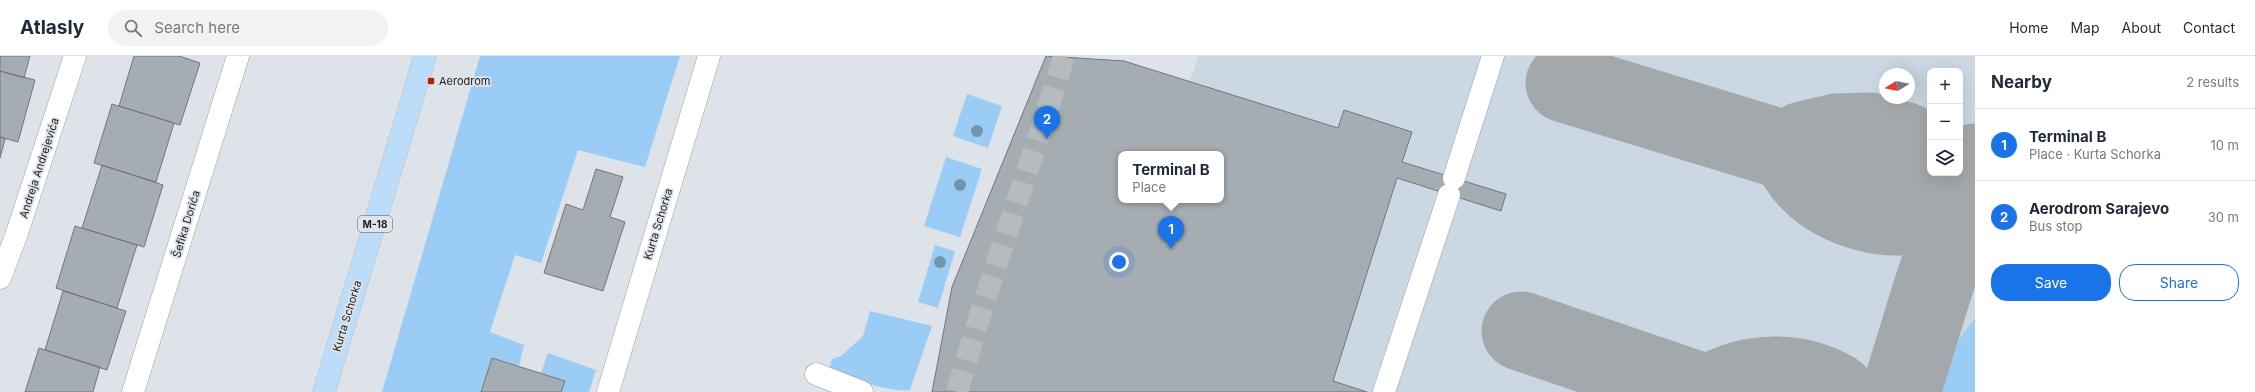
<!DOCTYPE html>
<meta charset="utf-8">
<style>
body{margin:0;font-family:Inter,sans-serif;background:#f2f2f3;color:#1f2937}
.controls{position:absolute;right:12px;top:12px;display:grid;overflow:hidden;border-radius:8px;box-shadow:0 4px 16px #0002}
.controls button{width:36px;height:36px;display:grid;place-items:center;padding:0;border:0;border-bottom:1px solid #e0e1e3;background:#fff;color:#1f2937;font:20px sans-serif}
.compass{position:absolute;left:1879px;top:12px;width:36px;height:36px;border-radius:50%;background:#fff;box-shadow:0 4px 16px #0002;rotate:260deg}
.you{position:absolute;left:1119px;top:206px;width:14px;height:14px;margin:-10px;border:3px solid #fff;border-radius:50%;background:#1a73e8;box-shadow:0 0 0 6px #1a73e833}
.badge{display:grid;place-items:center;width:26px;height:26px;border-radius:50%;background:#1a73e8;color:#fff;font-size:13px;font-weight:700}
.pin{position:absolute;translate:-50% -33px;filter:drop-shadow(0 1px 2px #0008)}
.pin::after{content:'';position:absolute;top:21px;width:14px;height:12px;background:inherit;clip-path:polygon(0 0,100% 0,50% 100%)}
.popup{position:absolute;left:1118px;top:95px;width:106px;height:52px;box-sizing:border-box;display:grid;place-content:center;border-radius:8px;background:#fff;filter:drop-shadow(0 1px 3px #0005);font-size:13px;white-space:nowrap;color:#747a83}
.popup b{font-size:15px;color:#1f2937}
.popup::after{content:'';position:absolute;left:50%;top:100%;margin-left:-8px;border:8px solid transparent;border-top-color:#fff}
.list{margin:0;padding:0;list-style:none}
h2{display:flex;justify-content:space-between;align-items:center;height:52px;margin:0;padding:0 16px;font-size:17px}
h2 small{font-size:13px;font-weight:400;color:#747a83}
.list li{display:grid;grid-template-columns:26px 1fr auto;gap:12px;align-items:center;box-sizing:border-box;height:72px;padding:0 16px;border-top:1px solid #e0e1e3}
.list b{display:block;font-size:15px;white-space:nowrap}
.list p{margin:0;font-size:13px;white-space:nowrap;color:#747a83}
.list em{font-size:13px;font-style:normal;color:#747a83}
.actions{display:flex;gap:8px;padding:12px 16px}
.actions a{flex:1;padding:9px 0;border:1px solid #1a73e8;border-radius:16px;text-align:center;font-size:14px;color:#1a73e8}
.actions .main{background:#1a73e8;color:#fff}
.icon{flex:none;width:22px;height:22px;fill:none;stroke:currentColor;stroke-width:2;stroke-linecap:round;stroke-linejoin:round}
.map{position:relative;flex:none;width:1975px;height:336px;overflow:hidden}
header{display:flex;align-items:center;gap:24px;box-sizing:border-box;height:56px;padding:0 20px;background:#fff;border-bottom:1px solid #e0e1e3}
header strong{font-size:19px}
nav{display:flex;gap:22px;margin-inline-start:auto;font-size:14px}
.search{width:280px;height:36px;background:#f2f2f3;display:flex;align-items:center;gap:10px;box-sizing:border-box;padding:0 14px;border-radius:22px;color:#747a83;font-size:15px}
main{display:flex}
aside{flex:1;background:#fff}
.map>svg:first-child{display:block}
.built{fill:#cbd7e2;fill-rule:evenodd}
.green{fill:#9accf5}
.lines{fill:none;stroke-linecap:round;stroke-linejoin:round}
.taxiway{stroke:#a3a8ac;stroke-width:79}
.building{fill:#a6adb2;stroke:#71777c;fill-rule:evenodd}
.minor-tunnel{stroke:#b6bbc0;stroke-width:22;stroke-dasharray:22 11;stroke-linecap:butt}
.minor-casing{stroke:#999fa5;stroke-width:23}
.major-casing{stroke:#bfc0c0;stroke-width:23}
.minor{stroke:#fff;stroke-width:22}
.major{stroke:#bbddfa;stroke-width:22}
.tree{fill:#7295ae}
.poi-dot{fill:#b12601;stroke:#dde3e8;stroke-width:1.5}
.labels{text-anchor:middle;stroke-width:3.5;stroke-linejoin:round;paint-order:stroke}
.shield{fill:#dde3e8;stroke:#55585b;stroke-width:1}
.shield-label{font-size:10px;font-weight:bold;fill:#1b1d1f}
.poi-label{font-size:11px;fill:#1b1d1f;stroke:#dde3e8;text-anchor:start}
.street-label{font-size:11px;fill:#1b1d1f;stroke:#dde3e8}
</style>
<header>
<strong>Atlasly</strong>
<div class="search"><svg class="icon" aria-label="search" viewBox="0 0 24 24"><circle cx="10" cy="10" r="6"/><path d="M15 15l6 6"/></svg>Search here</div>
<nav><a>Home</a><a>Map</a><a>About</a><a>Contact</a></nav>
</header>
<main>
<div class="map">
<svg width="1975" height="336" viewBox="0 0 1975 336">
<rect width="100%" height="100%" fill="#dde3e8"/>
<!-- built -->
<path class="built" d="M1198,0H1975V336H1020L1124,5L1190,26ZM1930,15H1960V117H1930ZM1885,18H1909V42H1885ZM1121,98H1221V144H1121Z"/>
<!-- green -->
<path class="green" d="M480,0H680L645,111L578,94L541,207L515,199L490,276L524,289L519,310L492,302L481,336H382Z
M967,38L1002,50L988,92L953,80Z
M946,101L982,113L960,181L924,170Z
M935,189L955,195L938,252L918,246Z
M870,255L932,270L910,334C883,336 854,322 829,313L832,303L841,300L863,280Z
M1975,262V336H1942L1958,285Z
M548,297L596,314L589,336H561L565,325L541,317Z"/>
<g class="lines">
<!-- taxiway -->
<path class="taxiway" d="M1565,27L1788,95
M1930,99L1903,85L1870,76L1837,77L1803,85L1788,95C1794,104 1800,114 1807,122C1831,149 1879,166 1914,158C1932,154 1948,146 1965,138L1949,117
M1521,275L1700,336
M1714,336C1751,315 1798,314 1835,336
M1901,336L1932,235L1975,107"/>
</g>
<!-- building -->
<path class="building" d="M0,0H30L24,22L0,15Z
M134,0H179L200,7L180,69L119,50Z
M1046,0L1124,5L1338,72L1344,54L1412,76L1402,106L1506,138L1501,155L1397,122L1333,325L1367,336H932L952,231ZM1121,98H1221V144H1121Z
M0,15L35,24L18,86L0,81Z
M112,48L174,67L156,126L94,107Z
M0,81L5,83L0,102Z
M102,109L163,129L144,191L82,172Z
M596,113L623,121L610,161L625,166L603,235L544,217L566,148L583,154Z
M75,170L137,189L117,252L56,232Z
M63,235L126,255L107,314L45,294Z
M39,292L100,311L93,336H25Z
M492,302L565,325L561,336H481Z"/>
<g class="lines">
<!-- minor-tunnel -->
<path class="minor-tunnel" d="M957,336C989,223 1030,113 1064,0"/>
<defs>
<path id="minor" d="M1454,122L1493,0
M0,222L16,180L75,0
M816,318L862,336
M133,336L238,0
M608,336L709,0
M1384,336L1449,139"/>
<path id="major" d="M324,336L425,0"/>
</defs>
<!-- minor casing -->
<use href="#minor" class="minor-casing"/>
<!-- major casing -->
<use href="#major" class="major-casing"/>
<!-- minor -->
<use href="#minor" class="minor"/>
<!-- major -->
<use href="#major" class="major"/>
</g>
<!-- trees -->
<g class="tree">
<circle cx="977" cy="75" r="6"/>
<circle cx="960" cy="129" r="6"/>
<circle cx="940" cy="206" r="6"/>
</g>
<!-- markers -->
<rect class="poi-dot" x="427" y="21" width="8" height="8" rx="2"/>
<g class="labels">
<!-- shield labels -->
<rect class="shield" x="358" y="160" width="34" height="16" rx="3"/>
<g class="shield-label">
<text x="375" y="172">M-18</text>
</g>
<!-- poi labels -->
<g class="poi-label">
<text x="439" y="29">Aerodrom</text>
</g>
<!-- street labels -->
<g class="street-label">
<text transform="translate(39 112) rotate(-72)" y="4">Andreja Andrejevića</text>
<text transform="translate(186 168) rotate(-73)" y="4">Šefika Dorića</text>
<text transform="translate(658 168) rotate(-73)" y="4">Kurta Schorka</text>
<text transform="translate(347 260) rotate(-73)" y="4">Kurta Schorka</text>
</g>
</g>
</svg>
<div class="controls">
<button>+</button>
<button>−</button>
<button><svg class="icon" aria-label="layers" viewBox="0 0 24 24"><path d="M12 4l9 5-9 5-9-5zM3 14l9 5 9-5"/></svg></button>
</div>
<svg class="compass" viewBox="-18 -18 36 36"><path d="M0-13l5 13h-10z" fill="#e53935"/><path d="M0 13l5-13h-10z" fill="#747a83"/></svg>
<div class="you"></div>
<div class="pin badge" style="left:1171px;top:193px">1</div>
<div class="popup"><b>Terminal B</b>Place</div>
<div class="pin badge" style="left:1047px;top:83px">2</div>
</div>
<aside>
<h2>Nearby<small>2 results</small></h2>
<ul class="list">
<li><span class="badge">1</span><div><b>Terminal B</b><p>Place · Kurta Schorka</p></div><em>10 m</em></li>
<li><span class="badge">2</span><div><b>Aerodrom Sarajevo</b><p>Bus stop</p></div><em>30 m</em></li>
</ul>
<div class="actions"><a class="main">Save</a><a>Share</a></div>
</aside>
</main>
